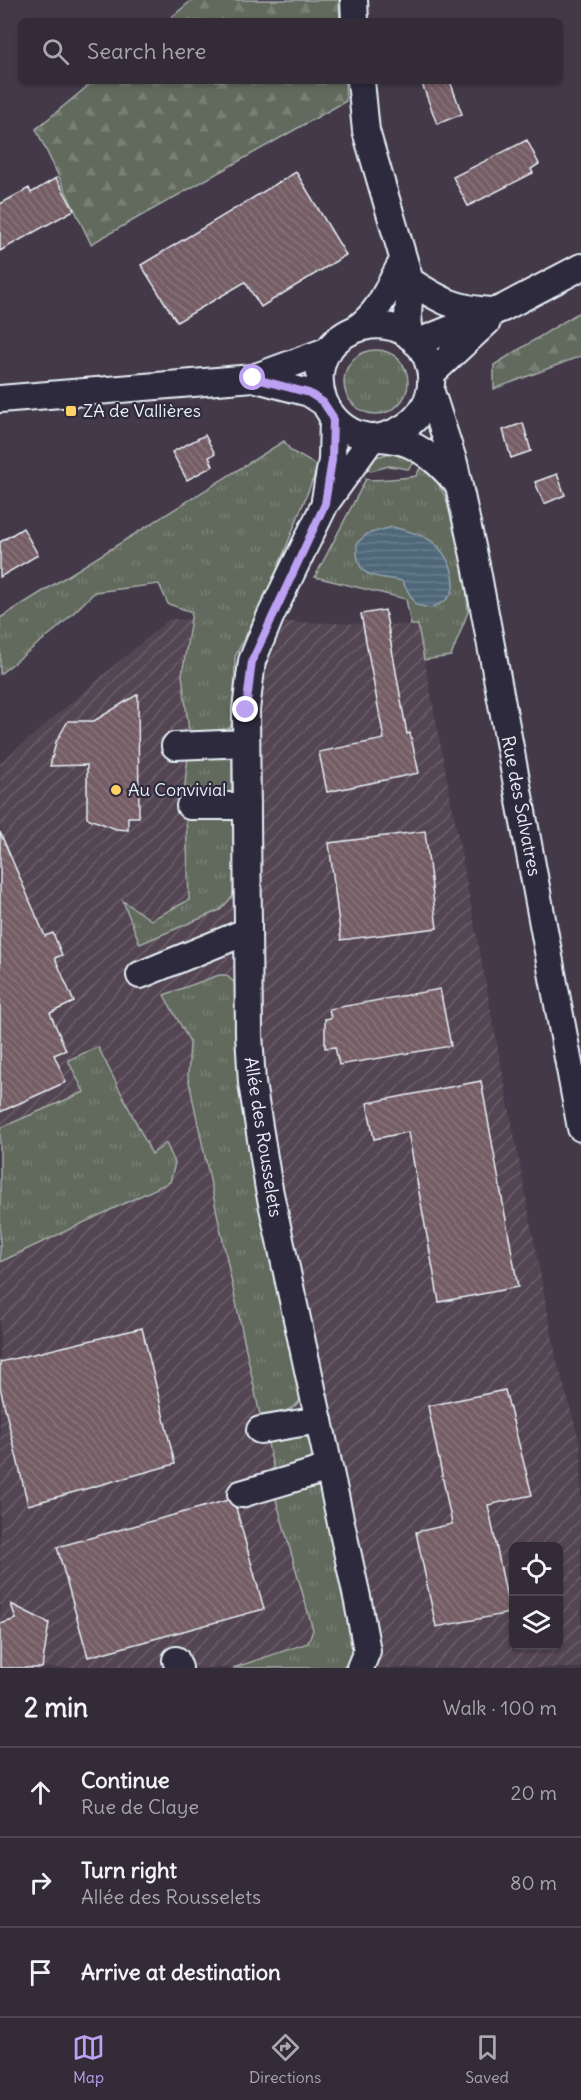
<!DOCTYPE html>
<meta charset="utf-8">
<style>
body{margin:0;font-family:Delius,sans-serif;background:#3e3742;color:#f1f3f6}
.controls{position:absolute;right:18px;bottom:18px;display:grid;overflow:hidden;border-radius:9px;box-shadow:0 2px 4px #0004}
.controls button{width:54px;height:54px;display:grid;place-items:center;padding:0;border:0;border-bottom:2px solid #4e4752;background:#332b37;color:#f1f3f6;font:30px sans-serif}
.stop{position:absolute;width:18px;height:18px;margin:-14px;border:4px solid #bca0f2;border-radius:50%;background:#fff}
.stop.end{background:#bca0f2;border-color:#fff;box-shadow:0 2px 6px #0008}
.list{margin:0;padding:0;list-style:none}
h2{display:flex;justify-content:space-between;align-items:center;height:78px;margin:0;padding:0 24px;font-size:26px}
h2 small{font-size:20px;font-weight:400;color:#a9a7ad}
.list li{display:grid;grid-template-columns:39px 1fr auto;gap:18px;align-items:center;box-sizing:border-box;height:90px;padding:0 24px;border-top:2px solid #4e4752}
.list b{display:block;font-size:22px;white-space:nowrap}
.list p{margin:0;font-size:20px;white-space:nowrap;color:#a9a7ad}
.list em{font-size:20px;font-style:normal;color:#a9a7ad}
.icon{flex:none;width:33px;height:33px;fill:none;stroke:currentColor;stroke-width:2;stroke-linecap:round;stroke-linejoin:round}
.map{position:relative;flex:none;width:581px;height:1668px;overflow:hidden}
.search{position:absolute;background:#332b37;box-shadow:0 2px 4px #0004;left:18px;right:18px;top:18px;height:66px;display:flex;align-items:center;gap:15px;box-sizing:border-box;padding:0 21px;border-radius:9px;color:#a9a7ad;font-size:22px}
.sheet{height:348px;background:#332b37}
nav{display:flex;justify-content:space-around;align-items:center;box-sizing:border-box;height:84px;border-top:2px solid #4e4752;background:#332b37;font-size:16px;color:#a9a7ad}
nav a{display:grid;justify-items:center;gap:3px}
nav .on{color:#bca0f2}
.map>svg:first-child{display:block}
.industrial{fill:url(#industrial-furrows);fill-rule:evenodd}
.grass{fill:url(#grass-tufts);stroke:#a5aeaa;stroke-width:1.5}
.forest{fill:url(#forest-firs);stroke:#a5aeaa;stroke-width:1.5}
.water{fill:url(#water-rules);stroke:#8d9fac;stroke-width:1.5}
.building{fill:url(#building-back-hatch);stroke:#e8f1f8;stroke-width:1.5}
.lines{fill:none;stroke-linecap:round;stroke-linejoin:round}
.minor-casing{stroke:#e8f1f8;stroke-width:30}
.minor{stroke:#2f2a3d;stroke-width:26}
.route{stroke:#bca0f2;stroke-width:8}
.poi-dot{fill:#ffd166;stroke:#2f2a3d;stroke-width:2}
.labels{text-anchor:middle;stroke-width:4.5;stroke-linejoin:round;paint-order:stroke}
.poi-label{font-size:18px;fill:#e8f1f8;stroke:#2f2a3d;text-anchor:start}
.street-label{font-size:18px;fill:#e8f1f8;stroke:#2f2a3d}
</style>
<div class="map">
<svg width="581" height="1668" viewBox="0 0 581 1668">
<defs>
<pattern id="industrial-furrows" width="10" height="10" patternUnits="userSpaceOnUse" patternTransform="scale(1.5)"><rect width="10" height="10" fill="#534451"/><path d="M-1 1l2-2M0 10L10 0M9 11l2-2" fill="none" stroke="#6c5f6b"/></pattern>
<pattern id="grass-tufts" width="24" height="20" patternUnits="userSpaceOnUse" patternTransform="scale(1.5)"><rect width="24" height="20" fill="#626a5d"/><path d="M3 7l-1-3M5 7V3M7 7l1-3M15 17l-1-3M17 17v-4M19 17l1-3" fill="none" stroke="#788075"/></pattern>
<pattern id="forest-firs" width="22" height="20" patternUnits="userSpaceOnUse" patternTransform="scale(1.5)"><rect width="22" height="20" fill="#626a5d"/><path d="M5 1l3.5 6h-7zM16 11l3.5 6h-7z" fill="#788075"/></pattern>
<pattern id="water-rules" width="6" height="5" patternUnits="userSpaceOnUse" patternTransform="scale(1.5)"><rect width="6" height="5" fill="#506879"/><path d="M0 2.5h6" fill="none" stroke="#697e8d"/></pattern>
<pattern id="building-back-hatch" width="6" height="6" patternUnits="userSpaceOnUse" patternTransform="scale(1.5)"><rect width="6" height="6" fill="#755d65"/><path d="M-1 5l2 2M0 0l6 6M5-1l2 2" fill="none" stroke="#89757c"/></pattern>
</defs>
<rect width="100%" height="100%" fill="#443949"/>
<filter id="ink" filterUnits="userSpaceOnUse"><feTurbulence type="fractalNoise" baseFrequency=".0167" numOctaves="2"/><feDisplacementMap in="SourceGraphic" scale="12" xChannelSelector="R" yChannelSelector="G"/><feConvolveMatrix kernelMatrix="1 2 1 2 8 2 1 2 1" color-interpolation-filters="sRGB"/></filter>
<g filter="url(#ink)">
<!-- industrial -->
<path class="industrial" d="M169,619L418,625L557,1361L581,1446V1668H0V763ZM514,1546H558V1646H514Z"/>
<!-- grass -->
<path class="grass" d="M344 382a32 32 0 1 1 64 0a32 32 0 1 1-64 0Z
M284,441L291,451L318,466L272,583L235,657L234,715L230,728L220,734L189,731L182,675L192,612L168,604L159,584L95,592L59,627L0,674V618Z
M390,453L416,461L408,469L389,466L371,471L364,468L370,459Z
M421,466L435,478L446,498L466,579L468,612L451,656L424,660L418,625H411L406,599L315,577L366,479C372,481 408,478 416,476Z
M188,756H232V792L184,794Z
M186,816L235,817L233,896L220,910L140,944L123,901L151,920L189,900Z
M219,975H226L236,984L237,1040L302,1398C292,1413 277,1413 260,1415L188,1077L190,1042L164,995Z
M98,1047L152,1154L166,1143L175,1163L170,1182L0,1262V1128L84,1092L68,1060Z
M304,1435L314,1443L316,1453L307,1464L275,1475L267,1440Z
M322,1486L356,1637L349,1661L343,1668H233L308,1643L313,1630L275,1496Z"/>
<!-- forest -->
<path class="forest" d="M192,0H339L340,21H167Z
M94,81H345L346,101L91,244L36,129Z
M581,311V356L494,389V365Z"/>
<!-- water -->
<path class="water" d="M392,527C404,530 417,533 428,539C445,548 464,582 447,599C443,603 435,606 431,608L416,605L402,581C373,575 355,580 357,543L367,534Z"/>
<!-- building -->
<path class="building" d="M421,81H450L462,114L437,124Z
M527,140L539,164L531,169L533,173L468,206L453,177Z
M296,172L346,255L261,307L245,282L177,322L141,265Z
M56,178L74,210L0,251V204L29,188L31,193Z
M523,423L531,451L511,458L503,430Z
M205,435L215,454L209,457L213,466L187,480L172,452Z
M557,474L565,495L544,504L535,482Z
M23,528L38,555L0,577V542Z
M385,610L407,734L410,733L419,773L327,792L319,752L384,739L361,614Z
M138,694L139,817H128V830L116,829L87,818V765L50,766L56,742L68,721H94Z
M425,831L437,928L341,940L329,843Z
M0,832L45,936L53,933L62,955L55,958L74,1002L50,1013L66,1050L54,1055L66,1082L0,1112Z
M440,989L451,1046L339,1065L335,1047L325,1048V1019L331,1018L329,1009Z
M481,1081L518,1287L439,1302L408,1132L374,1139L367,1103Z
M142,1328L175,1464L28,1505L0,1387V1362Z
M505,1390L532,1495L488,1505L510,1613L436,1627L416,1532L452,1524L428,1406Z
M228,1500L236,1508L264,1609L88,1657L57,1547Z
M11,1604L49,1623L42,1668H0V1624L16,1619Z"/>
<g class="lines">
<defs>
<path id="minor" d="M354,0L355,21
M361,81L366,131L410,281L408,316L410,337
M410,281C440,300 455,309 491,311
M357,328C383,309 387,287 403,261
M416,343L503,308L581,267
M431,374L487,322
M253,378L309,393L323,402
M431,392L454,463L476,565L581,1128
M0,399L253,378L329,350
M381,437C464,415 434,311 363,327C350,330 337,338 329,349C307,380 326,428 364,436C378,439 394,437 409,444C429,453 443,467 458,484
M325,500L332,460L333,417
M175,746L246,743
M190,806H247
M140,975L248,931
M260,1430L319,1420
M241,1494L329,1468
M176,1660L179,1668
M360,1668L367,1651L358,1602L269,1189L252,1083L249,1034L246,710L252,661L270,617L325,504L373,437"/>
</defs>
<!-- minor casing -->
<use href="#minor" class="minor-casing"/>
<!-- minor -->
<use href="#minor" class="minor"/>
</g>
</g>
<g class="lines" filter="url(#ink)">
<!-- route -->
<path class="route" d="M246,710L252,661L325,504L332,460L333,417L323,402L309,393L253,378"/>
</g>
<!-- markers -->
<g class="poi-dot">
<rect x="65" y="405" width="12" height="12" rx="3"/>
<circle cx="116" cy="790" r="6"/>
</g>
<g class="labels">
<!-- poi labels -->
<g class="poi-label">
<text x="83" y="417">ZA de Vallières</text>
<text x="128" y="796">Au Convivial</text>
</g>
<!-- street labels -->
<g class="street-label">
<text transform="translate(521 806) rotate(79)" y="6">Rue des Salvatres</text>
<text transform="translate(263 1137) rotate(81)" y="6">Allée des Rousselets</text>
</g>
</g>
</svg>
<div class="controls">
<button><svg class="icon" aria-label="locate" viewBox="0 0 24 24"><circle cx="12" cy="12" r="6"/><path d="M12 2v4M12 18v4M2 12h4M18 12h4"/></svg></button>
<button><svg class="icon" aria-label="layers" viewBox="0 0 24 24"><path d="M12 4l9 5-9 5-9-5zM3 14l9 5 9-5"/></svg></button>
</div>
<div class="stop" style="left:253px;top:378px"></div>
<div class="stop end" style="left:246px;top:710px"></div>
<div class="search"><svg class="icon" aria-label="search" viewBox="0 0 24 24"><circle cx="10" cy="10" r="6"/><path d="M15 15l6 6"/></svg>Search here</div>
</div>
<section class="sheet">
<h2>2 min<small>Walk · 100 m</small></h2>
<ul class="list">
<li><svg class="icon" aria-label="ahead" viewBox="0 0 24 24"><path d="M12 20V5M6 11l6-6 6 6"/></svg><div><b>Continue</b><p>Rue de Claye</p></div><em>20 m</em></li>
<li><svg class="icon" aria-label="right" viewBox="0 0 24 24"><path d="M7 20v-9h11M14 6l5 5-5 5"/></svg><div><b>Turn right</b><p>Allée des Rousselets</p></div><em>80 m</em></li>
<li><svg class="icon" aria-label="arrive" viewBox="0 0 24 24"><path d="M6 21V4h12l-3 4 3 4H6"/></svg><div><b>Arrive at destination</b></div></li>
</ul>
</section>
<nav>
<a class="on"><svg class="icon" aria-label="map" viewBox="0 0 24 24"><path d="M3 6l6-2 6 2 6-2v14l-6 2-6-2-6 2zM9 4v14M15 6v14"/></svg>Map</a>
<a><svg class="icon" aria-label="directions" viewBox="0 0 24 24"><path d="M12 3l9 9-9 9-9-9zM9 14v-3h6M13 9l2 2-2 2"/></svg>Directions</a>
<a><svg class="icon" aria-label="saved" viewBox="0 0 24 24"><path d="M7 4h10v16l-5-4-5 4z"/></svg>Saved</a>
</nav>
